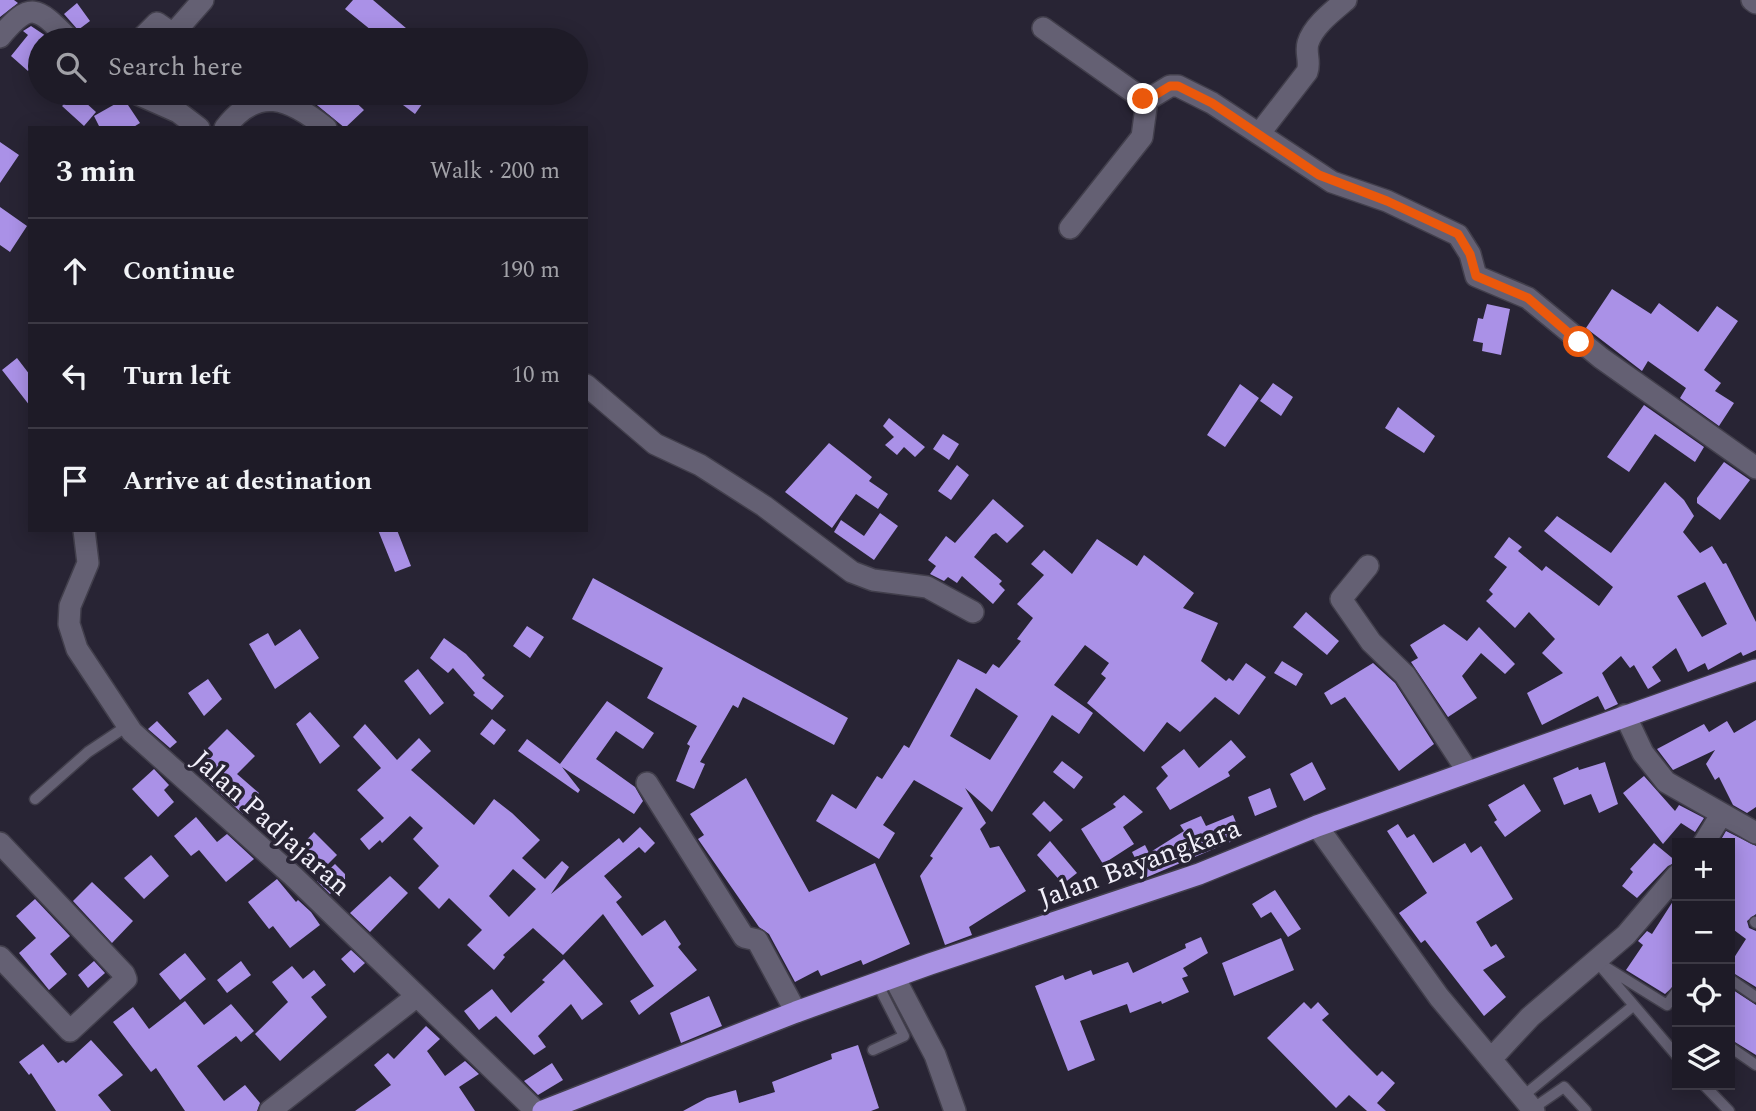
<!DOCTYPE html>
<meta charset="utf-8">
<style>
body{margin:0;font-family:Spectral,serif;background:#26242f;color:#f1f3f6}
.controls{position:absolute;right:21px;bottom:21px;display:grid;overflow:hidden;border-radius:0px;box-shadow:0 4px 18px #0003}
.controls button{width:63px;height:63px;display:grid;place-items:center;padding:0;border:0;border-bottom:2px solid #3c3944;background:#1e1b27;color:#f1f3f6;font:35px sans-serif}
.stop{position:absolute;width:21px;height:21px;margin:-16px;border:5px solid #ea580c;border-radius:50%;background:#fff}
.stop.end{background:#ea580c;border-color:#fff;box-shadow:0 2px 7px #0008}
.list{margin:0;padding:0;list-style:none}
h2{display:flex;justify-content:space-between;align-items:center;height:91px;margin:0;padding:0 28px;font-size:30px}
h2 small{font-size:23px;font-weight:400;color:#a1a1a7}
.list li{display:grid;grid-template-columns:46px 1fr auto;gap:21px;align-items:center;box-sizing:border-box;height:105px;padding:0 28px;border-top:2px solid #3c3944}
.list b{display:block;font-size:26px;white-space:nowrap}
.list em{font-size:23px;font-style:normal;color:#a1a1a7}
.icon{flex:none;width:38px;height:38px;fill:none;stroke:currentColor;stroke-width:2;stroke-linecap:round;stroke-linejoin:round}
.map{position:relative;flex:none;width:1756px;height:1111px;overflow:hidden}
.search{position:absolute;background:#1e1b27;box-shadow:0 4px 18px #0003;left:28px;top:28px;width:560px;height:77px;display:flex;align-items:center;gap:18px;box-sizing:border-box;padding:0 24px;border-radius:38px;color:#a1a1a7;font-size:26px}
.panel{position:absolute;background:#1e1b27;box-shadow:0 4px 18px #0003;left:28px;top:126px;width:560px;height:406px;border-radius:0px}
.map>svg:first-child{display:block}
.building{fill:#aa91e7;fill-rule:evenodd}
.lines{fill:none;stroke-linecap:round;stroke-linejoin:round}
.lane-casing{stroke:#423f4c;stroke-width:13}
.street-casing{stroke:#423f4c;stroke-width:24}
.highway-casing{stroke:#423f4c;stroke-width:24}
.lane{stroke:#646073;stroke-width:10}
.street{stroke:#646073;stroke-width:21}
.highway{stroke:#a992e3;stroke-width:21}
.route{stroke:#ea580c;stroke-width:9}
.labels{text-anchor:middle;stroke-width:7;stroke-linejoin:round;paint-order:stroke}
.street-label{font-size:28px;fill:#f2f0fb;stroke:#282434}
</style>
<div class="map">
<svg width="1756" height="1111" viewBox="0 0 1756 1111">
<rect width="100%" height="100%" fill="#282434"/>
<!-- building -->
<path class="building" d="M0,0H14L18,3L0,17Z
M353,0H373L420,40H362L371,30L345,9Z
M77,3L90,21L78,30L64,14Z
M31,26L52,40H40V56L28,71L11,56L28,35L23,31Z
M75,93L96,112L84,126L62,106Z
M319,93H346L364,110L345,128L312,101Z
M387,93H430L415,114Z
M124,99L140,123L132,128H100L94,116Z
M0,142L19,155L0,183Z
M0,207L27,226L10,252L0,245Z
M1612,289L1651,314L1659,303L1698,332L1717,306L1738,321L1704,370L1721,383L1715,391L1734,403L1719,426L1680,398L1686,388L1648,361L1642,371L1586,328Z
M1487,304L1510,309L1501,355L1482,351L1483,343L1473,341L1478,318L1483,319Z
M17,358L30,375V406L2,370Z
M1273,383L1293,397L1281,416L1260,401Z
M1240,384L1259,398L1225,447L1207,435Z
M1644,405L1704,447L1695,462L1655,434L1629,472L1607,457Z
M1398,407L1435,436L1424,453L1385,428Z
M889,418L925,447L915,457L904,447L897,455L885,445L894,437L883,426Z
M943,434L959,444L949,460L933,449Z
M829,443L872,477L869,481L888,494L878,509L856,494L832,528L785,492Z
M1724,462L1750,480L1720,520L1697,503V498Z
M957,465L969,475L951,500L938,491Z
M1665,482L1684,500L1694,516L1683,532L1700,553L1712,546L1723,564L1726,563L1756,622V650L1743,656L1741,652L1708,670L1705,663L1688,672L1676,648L1652,667L1661,681L1648,689L1634,665L1630,668L1621,656L1602,673L1618,704L1605,710L1598,696L1542,725L1527,693L1563,673L1542,653L1555,639L1529,612L1515,628L1486,601L1493,594L1489,590L1507,567L1494,557L1509,537L1522,547L1518,551L1542,571L1546,566L1599,606L1613,587L1544,531L1557,516L1611,553ZM1705,582L1727,624L1702,637L1677,596Z
M993,499L1024,526L1007,543L996,533L992,535L974,557L1002,581L999,584L1005,590L993,604L962,576L957,583L948,577L944,581L930,574L936,566L928,560L946,536L955,543Z
M880,513L898,526L874,560L834,532L841,520L864,536Z
M378,530H397L411,566L395,572Z
M1097,539L1137,566L1144,555L1194,593L1183,608L1218,623L1201,661L1226,681L1229,678L1233,681L1246,663L1266,677L1239,715L1215,697L1180,732L1167,722L1144,752L1087,703L1106,678L1101,674L1109,663L1085,645L1054,685L1093,713L1079,734L1052,715L992,812L965,788L986,823L980,829L990,848L999,846L1026,891L969,927L972,935L945,945L920,876L933,858L930,856L963,808L914,780L883,825L895,833L879,859L816,821L832,794L856,809L877,776L882,779L904,745L909,748L958,659L986,674L993,664L999,668L1021,641L1017,639L1033,618L1017,604L1044,575L1031,564L1044,550L1072,574ZM976,688L1018,716L990,760L950,736Z
M593,578L848,718L834,745L743,697L738,708L733,705L700,762L705,764L694,789L676,781L690,746L687,744L697,726L647,698L663,668L572,619Z
M1306,612L1339,641L1327,655L1293,627Z
M1444,624L1467,641L1479,627L1515,664L1505,674L1481,653L1462,676L1477,698L1448,717L1411,662L1418,658L1410,645Z
M527,626L544,637L530,658L513,646Z
M300,629L319,658L275,689L249,644L268,633L275,646Z
M444,638L466,654L485,675L482,678L504,696L492,710L473,695L475,693L453,668L448,673L430,658Z
M1282,661L1303,674L1296,686L1274,673Z
M1373,663L1395,683L1434,744L1399,771L1345,697L1331,705L1324,693Z
M418,669L444,703L430,715L404,681Z
M208,679L222,699L204,716L188,693Z
M607,701L654,733L643,749L616,731L596,759L635,787L643,801L634,814L562,767L580,790L578,793L518,751L527,739L560,764Z
M310,712L340,746L320,764L296,724Z
M492,719L506,730L494,745L480,734Z
M1756,720V807L1747,813L1733,805L1719,777L1715,780L1706,764L1715,750L1673,770L1657,749L1704,724L1709,732L1727,721L1734,733Z
M157,721L177,742L170,748L148,729Z
M365,724L397,760L419,738L431,751L411,770L474,825L494,799L512,813L540,840L522,858L545,879L562,861L569,867L551,894L619,838L623,843L640,827L655,843L645,853L639,847L604,876L622,897L616,902L642,936L665,920L681,944L678,947L697,970L639,1015L630,1001L654,986L603,914L563,955L533,928L503,955L505,957L494,970L467,945L482,930L449,898L439,909L418,888L439,866L413,839L423,828L410,816L382,843L380,840L369,850L360,839L384,818L357,790L381,768L353,737ZM513,869L536,889L509,917L489,896Z
M227,729L255,756L237,774L259,793L243,814L202,777L208,771L196,760Z
M1231,740L1246,757L1228,772L1230,776L1170,810L1156,788L1168,776L1161,767L1184,749L1199,768Z
M1062,761L1083,777L1074,789L1053,772Z
M1312,762L1326,789L1304,801L1290,774Z
M1605,762L1618,804L1599,813L1591,794L1564,805L1553,778L1578,767L1579,770Z
M154,769L169,785L164,790L174,802L158,817L132,789Z
M1644,776L1675,811L1679,805L1704,818L1695,832L1681,823L1663,844L1623,793Z
M746,778L809,892L875,863L910,944L863,965L861,960L821,976L818,970L795,982L769,934L759,927L698,839L704,835L690,814Z
M1524,784L1541,811L1505,837L1494,822L1497,820L1488,805Z
M1270,788L1277,807L1255,816L1248,797Z
M1124,795L1143,812L1123,827L1134,844L1103,864L1081,829L1116,807L1113,804Z
M1044,801L1063,820L1050,832L1032,814Z
M1233,815L1242,837L1145,878L1132,852L1145,845L1149,853L1184,831L1180,825L1201,816L1206,826Z
M196,817L217,842L227,834L254,859L226,882L199,850L191,856L174,836Z
M1398,824L1407,838L1414,834L1433,863L1465,843L1471,853L1481,846L1513,899L1476,922L1491,947L1496,944L1505,957L1483,970L1506,997L1484,1016L1425,940L1421,943L1399,913L1427,893L1387,831Z
M1726,831L1756,846V914L1747,921L1749,928L1756,931V987L1730,971V964L1746,939L1730,927V843H1719Z
M314,832L337,855L324,868L302,845Z
M1050,841L1077,873L1063,884L1037,855Z
M1654,843L1677,862L1668,866L1637,898L1622,886L1633,872L1630,869Z
M151,855L169,876L144,899L124,878Z
M335,864L345,874V879L330,894L317,881Z
M390,876L408,893L370,932L350,913Z
M277,879L296,902L298,900L311,912L320,925L290,948L273,926L269,929L248,902Z
M92,882L133,921L112,943L73,901Z
M1275,890L1301,929L1288,937L1271,912L1261,918L1252,904Z
M1677,895V983L1665,994L1626,970L1643,945L1638,941L1647,931L1652,934Z
M35,899L70,936L50,954L67,974L49,990L19,953L36,938L16,916Z
M1201,937L1208,953L1183,968L1188,976L1182,978L1189,992L1162,1004L1161,1001L1130,1013L1127,1004L1080,1021L1095,1060L1068,1071L1035,986L1063,975L1065,980L1091,970L1093,975L1128,962L1133,973L1186,948L1185,944Z
M1281,938L1294,970L1234,996L1222,963Z
M351,950L365,963L354,973L341,959Z
M185,953L206,979L180,1000L159,974Z
M564,959L603,1004L582,1020L571,1004L538,1036L546,1047L534,1055L496,1016L479,1030L464,1011L492,989L511,1013L545,982L542,980Z
M94,961L105,973L88,988L78,975Z
M241,961L251,975L227,993L217,980Z
M292,966L303,979L314,970L326,985L311,997L327,1017L280,1061L255,1034L288,1002L272,982Z
M1730,988L1756,1005V1055L1730,1039Z
M709,996L722,1026L681,1043L670,1013Z
M185,1001L204,1025L231,1004L254,1031L241,1042L236,1036L197,1066L224,1101L245,1085L260,1103L257,1111H185L156,1068L151,1072L113,1022L133,1007L149,1029Z
M1304,1002L1311,1009L1318,1002L1329,1014L1322,1020L1349,1048L1377,1076L1382,1071L1395,1083L1377,1103L1386,1111H1367L1349,1095L1336,1108L1267,1038Z
M426,1026L440,1039L427,1051L445,1076L465,1061L479,1074L459,1087L475,1111H355L391,1085L374,1065L388,1053L394,1059Z
M91,1040L123,1075L98,1095L111,1111H56L31,1073L29,1075L19,1062L43,1044L58,1063L63,1060L66,1063Z
M858,1045L879,1108L871,1111H683L707,1098L736,1090L739,1103L775,1092L772,1082L832,1059L831,1054Z
M552,1063L563,1080L538,1095L524,1081Z"/>
<g class="lines">
<defs>
<path id="lane" d="M35,799L88,752L127,726
M1755,922L1756,923
M1597,962L1677,1056
M1604,966L1667,1005L1677,991
M1730,979L1756,997
M1730,1047L1756,1065
M873,1050L904,1036L877,983
M1704,1085L1729,1111
M1522,1097L1633,1006
M1532,1109L1564,1087L1586,1111"/>
<path id="street" d="M1752,0L1756,3
M1043,28L1143,99L1147,100L1170,86H1178L1212,103L1332,182L1387,201L1458,235L1470,254L1476,276L1528,298L1601,358L1756,468
M0,37C31,0 37,7 70,40
M140,40L157,23L173,34L203,0
M135,93L178,112L199,128
M225,128C258,85 289,98 326,128
M1259,134L1307,72C1311,62 1305,53 1308,43C1313,26 1333,11 1346,0
M1070,228L1142,137L1147,100
M586,385L655,444L700,465L764,506L852,572L873,580L927,587L973,612
M84,530L88,563L70,606L69,624L77,649L132,732L293,876L536,1111
M1368,566L1341,599L1371,642L1405,675L1468,772
M1625,715L1643,753L1666,782L1756,833
M647,783L744,937L757,940L796,1012
M1317,826L1439,997L1534,1111
M0,843L124,974L126,979L70,1031L0,957
M1704,843L1721,815
M894,977L935,1055L955,1111
M1491,1059L1530,1017L1626,935L1677,875
M270,1111L417,996"/>
<path id="highway" d="M543,1111L796,1012L930,964L1199,874L1317,826L1756,670"/>
</defs>
<!-- lane casing -->
<use href="#lane" class="lane-casing"/>
<!-- street casing -->
<use href="#street" class="street-casing"/>
<!-- highway casing -->
<use href="#highway" class="highway-casing"/>
<!-- lane -->
<use href="#lane" class="lane"/>
<!-- street -->
<use href="#street" class="street"/>
<!-- highway -->
<use href="#highway" class="highway"/>
</g>
<g class="lines">
<!-- route -->
<path class="route" d="M1143,99L1147,100L1170,86H1178L1212,103L1319,175L1387,201L1458,234L1470,254L1476,276L1528,298L1579,342"/>
</g>
<g class="labels">
<!-- street labels -->
<g class="street-label">
<text transform="translate(272 822) rotate(42)" y="10">Jalan Padjajaran</text>
<text transform="translate(1139 862) rotate(-20)" y="10">Jalan Bayangkara</text>
</g>
</g>
</svg>
<div class="controls">
<button>+</button>
<button>−</button>
<button><svg class="icon" aria-label="locate" viewBox="0 0 24 24"><circle cx="12" cy="12" r="6"/><path d="M12 2v4M12 18v4M2 12h4M18 12h4"/></svg></button>
<button><svg class="icon" aria-label="layers" viewBox="0 0 24 24"><path d="M12 4l9 5-9 5-9-5zM3 14l9 5 9-5"/></svg></button>
</div>
<div class="stop" style="left:1579px;top:342px"></div>
<div class="stop end" style="left:1143px;top:99px"></div>
<div class="search"><svg class="icon" aria-label="search" viewBox="0 0 24 24"><circle cx="10" cy="10" r="6"/><path d="M15 15l6 6"/></svg>Search here</div>
<section class="panel">
<h2>3 min<small>Walk · 200 m</small></h2>
<ul class="list">
<li><svg class="icon" aria-label="ahead" viewBox="0 0 24 24"><path d="M12 20V5M6 11l6-6 6 6"/></svg><div><b>Continue</b></div><em>190 m</em></li>
<li><svg class="icon" aria-label="left" viewBox="0 0 24 24"><path d="M17 20v-9H6M10 6l-5 5 5 5"/></svg><div><b>Turn left</b></div><em>10 m</em></li>
<li><svg class="icon" aria-label="arrive" viewBox="0 0 24 24"><path d="M6 21V4h12l-3 4 3 4H6"/></svg><div><b>Arrive at destination</b></div></li>
</ul>
</section>
</div>
